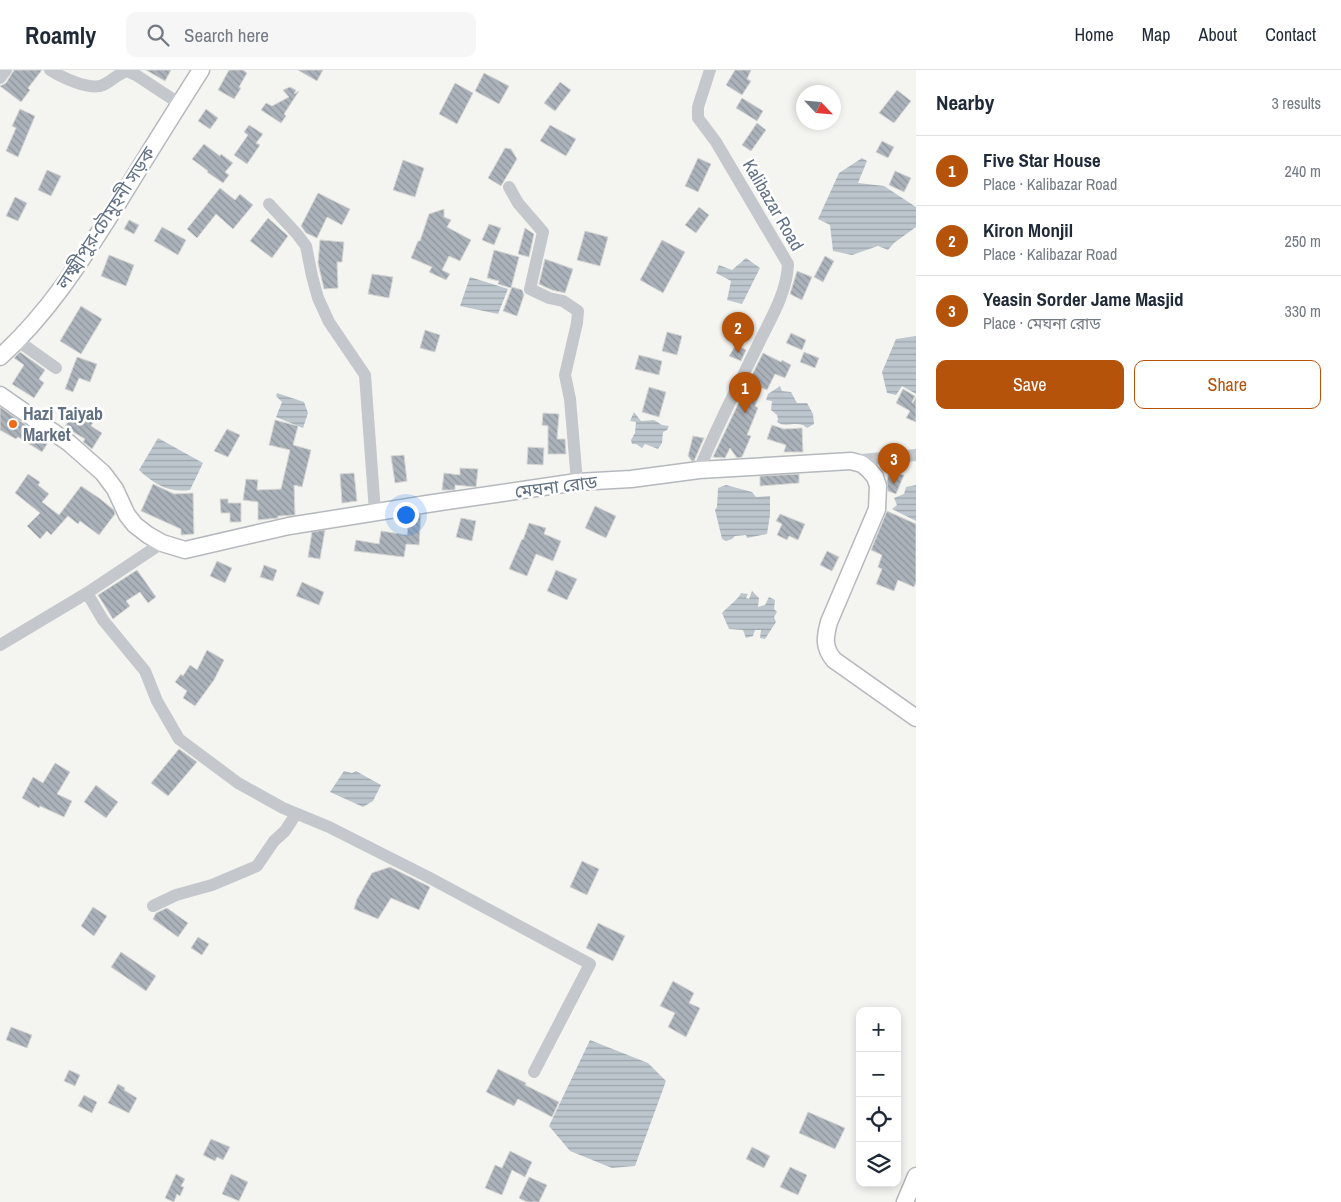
<!DOCTYPE html>
<meta charset="utf-8">
<style>
body{margin:0;font-family:"Archivo Narrow","Noto Sans Bengali",sans-serif;background:#f6f6f7;color:#1f2937}
.controls{position:absolute;right:15px;bottom:15px;display:grid;overflow:hidden;border-radius:10px;box-shadow:0 2px 8px #0003}
.controls button{width:45px;height:45px;display:grid;place-items:center;padding:0;border:0;border-bottom:1px solid #e0e1e3;background:#fff;color:#1f2937;font:25px sans-serif}
.compass{position:absolute;left:796px;top:15px;width:45px;height:45px;border-radius:50%;background:#fff;box-shadow:0 2px 8px #0003;rotate:116deg}
.you{position:absolute;left:405px;top:444px;width:18px;height:18px;margin:-12px;border:4px solid #fff;border-radius:50%;background:#1a73e8;box-shadow:0 0 0 8px #1a73e833}
.badge{display:grid;place-items:center;width:32px;height:32px;border-radius:50%;background:#b45309;color:#fff;font-size:16px;font-weight:700}
.pin{position:absolute;translate:-50% -41px;filter:drop-shadow(0 1px 2px #0008)}
.pin::after{content:'';position:absolute;top:26px;width:18px;height:15px;background:inherit;clip-path:polygon(0 0,100% 0,50% 100%)}
.list{margin:0;padding:0;list-style:none}
h2{display:flex;justify-content:space-between;align-items:center;height:65px;margin:0;padding:0 20px;font-size:21px}
h2 small{font-size:16px;font-weight:400;color:#747a83}
.list li{display:grid;grid-template-columns:32px 1fr auto;gap:15px;align-items:center;box-sizing:border-box;height:70px;padding:0 20px;border-top:1px solid #e0e1e3}
.list b{display:block;font-size:19px;white-space:nowrap}
.list p{margin:0;font-size:16px;white-space:nowrap;color:#747a83}
.list em{font-size:16px;font-style:normal;color:#747a83}
.actions{display:flex;gap:10px;padding:15px 20px}
.actions a{flex:1;padding:11px 0;border:1px solid #b45309;border-radius:10px;text-align:center;font-size:18px;color:#b45309}
.actions .main{background:#b45309;color:#fff}
.icon{flex:none;width:28px;height:28px;fill:none;stroke:currentColor;stroke-width:2;stroke-linecap:round;stroke-linejoin:round}
.map{position:relative;flex:none;width:916px;height:1132px;overflow:hidden}
header{display:flex;align-items:center;gap:30px;box-sizing:border-box;height:70px;padding:0 25px;background:#fff;border-bottom:1px solid #e0e1e3}
header strong{font-size:24px}
nav{display:flex;gap:28px;margin-inline-start:auto;font-size:18px}
.search{width:350px;height:45px;background:#f6f6f7;display:flex;align-items:center;gap:12px;box-sizing:border-box;padding:0 18px;border-radius:10px;color:#747a83;font-size:19px}
main{display:flex}
aside{flex:1;background:#fff}
.map>svg:first-child{display:block}
.water{fill:url(#water-rules)}
.building{fill:url(#building-back-hatch);stroke:#d6d6d4}
.lines{fill:none;stroke-linecap:round;stroke-linejoin:round}
.major-casing{stroke:#b5b8bd;stroke-width:19}
.minor{stroke:#c4c7cb;stroke-width:12}
.major{stroke:#fff;stroke-width:16}
.poi-dot{fill:#ed6a19;stroke:#fff;stroke-width:2}
.labels{text-anchor:middle;stroke-width:5;stroke-linejoin:round;paint-order:stroke}
.street-label{font-size:18px;fill:#627084;stroke:#fff}
.poi-label{font-size:18px;font-weight:bold;fill:#627084;stroke:#fff;text-anchor:start}
</style>
<header>
<strong>Roamly</strong>
<div class="search"><svg class="icon" aria-label="search" viewBox="0 0 24 24"><circle cx="10" cy="10" r="6"/><path d="M15 15l6 6"/></svg>Search here</div>
<nav><a>Home</a><a>Map</a><a>About</a><a>Contact</a></nav>
</header>
<main>
<div class="map">
<svg width="916" height="1132" viewBox="0 0 916 1132">
<defs>
<pattern id="water-rules" width="6" height="5" patternUnits="userSpaceOnUse" patternTransform="scale(1.25)"><rect width="6" height="5" fill="#bdc6cd"/><path d="M0 2.5h6" fill="none" stroke="#9da5ac"/></pattern>
<pattern id="building-back-hatch" width="6" height="6" patternUnits="userSpaceOnUse" patternTransform="scale(1.25)"><rect width="6" height="6" fill="#acb2b9"/><path d="M-1 5l2 2M0 0l6 6M5-1l2 2" fill="none" stroke="#8f959c"/></pattern>
</defs>
<rect width="100%" height="100%" fill="#f4f5f1"/>
<!-- water -->
<path class="water" d="M862,88L867,91L858,113L884,116L916,137V157L894,173L888,180L878,176L852,185L833,181L830,155L818,149L839,103Z
M746,188L760,198L742,234L727,230L731,211L716,203L719,195L732,200Z
M470,207L508,219L498,244L460,236Z
M916,266V324L902,316L896,325L887,323L882,302L896,269Z
M780,316L782,321L791,322L797,333H807L813,344L814,354L807,358C798,349 787,359 777,352L778,349L777,345L771,340L772,331L766,330L768,324Z
M277,323L304,332L308,343L303,358L276,347L282,332L276,326Z
M634,342L641,351L654,350L662,355L669,356L667,360L663,362L662,373L658,379L645,374L642,378L636,374H632L631,370L635,363L636,352L630,351Z
M158,368L203,393L190,420C168,423 154,414 139,400Z
M726,415L752,422L756,427L770,426V445L767,464L747,468L746,465L735,466L732,469L726,471L722,469L715,440L717,437L718,418Z
M916,415V451L892,439L897,435L894,428L904,424L906,417Z
M752,521L759,528L758,537L765,535L769,527L775,530L774,539L777,542L774,547L776,552L765,569L760,568L761,560H755L753,566L746,568L743,560L729,559L722,543C728,536 738,530 741,523L748,524L746,528L749,529Z
M344,701L352,703L356,701L381,715L373,731L363,737L330,722Z
M590,970L648,993L666,1011L635,1096L612,1098L570,1081L549,1056Z"/>
<!-- building -->
<path class="building" d="M14,0H42L28,18L30,20L21,32L0,16L6,13Z
M146,0H171L165,11Z
M229,0H243L247,3L239,17L241,18L234,29L218,20Z
M298,0H323L317,11Z
M735,0H751L747,9L751,11L742,25L726,15Z
M484,3L509,16L499,34L475,21Z
M560,12L571,20L555,41L544,33Z
M455,13L473,23L457,54L439,44Z
M290,17L296,20L294,24L299,21L284,44L286,46L281,53L261,40L266,33L272,36L289,27L283,20Z
M897,20L911,31L894,53L879,43Z
M742,28L763,41L757,51L736,38Z
M20,39L35,46L18,87L6,81L16,58L12,56Z
M206,39L218,48L210,59L198,51Z
M757,53L766,60L751,81L742,75Z
M249,55L263,64L256,73L260,75L247,94L234,85L248,65L244,62Z
M550,55L576,69L566,86L540,71Z
M882,71L894,77L888,88L876,82Z
M204,74L220,86L221,84L233,93L225,102L229,105L223,113L207,102L208,101L192,89Z
M505,78L511,79L517,89L501,116L488,108Z
M698,88L711,94L698,122L685,116Z
M403,90L424,98L415,127L393,120Z
M47,100L61,106L51,126L38,120Z
M895,101L911,108L904,122L889,115Z
M220,118L235,130L240,124L253,135L233,159L216,144L197,168L187,159Z
M318,123L350,139L342,155L327,147L317,168L306,163L301,156Z
M15,127L27,133L18,151L6,146Z
M699,137L709,145L696,163L685,155Z
M444,139V147L451,150L447,157L471,170L460,191L449,186L442,200L450,204L446,210L429,202L432,197L411,188L418,171H420L429,144Z
M268,148L288,166L272,188L250,171Z
M129,150L139,155L134,164L124,159Z
M489,154L501,158L494,175L482,170Z
M162,157L186,170L178,185L154,171Z
M525,158L534,164L529,187L518,184Z
M585,161L608,167L600,196L577,190Z
M320,170L344,172L342,192H337L338,218L324,219L318,193Z
M662,170L685,182L663,223L640,210Z
M494,180L519,187L511,218L498,214L499,211L487,208Z
M109,185L134,195L126,216L101,206Z
M825,186L834,191L823,212L814,207Z
M545,189L573,199L565,223L552,220L539,214Z
M797,201L812,207L802,230L790,224Z
M372,204L393,207L389,228L368,224Z
M512,217L522,220L524,225L517,246L503,241Z
M81,236L102,249L81,284L60,271Z
M425,260L440,265L435,282L420,278Z
M667,262L682,266L677,285L662,281Z
M791,263L806,270L802,280L786,273Z
M736,275L746,280L741,291L729,286Z
M20,282L45,300L39,309L44,313L34,328L12,314L24,295L14,288Z
M804,282L819,288L815,298L800,292Z
M763,283L781,292L782,290L791,295L785,308L775,304L767,320L762,318L755,336L758,338L747,365L751,366L742,387L737,388L730,378L725,388L713,387L740,330L743,331L751,312L749,311Z
M639,285L662,291L659,305L635,299Z
M77,287L97,294L90,312L79,308L73,322L65,319Z
M649,317L666,322L659,347L642,342Z
M903,319L915,326L912,332L913,333L916,327V352L906,348L910,341L896,333Z
M0,337L49,371L42,382L18,367L16,369L0,360Z
M74,341L93,352L91,356L102,363L92,379L83,372L85,369L65,357Z
M543,343L559,344L557,369H565L566,384H548V356L542,355Z
M275,350L298,356L293,375L311,380L302,417L294,415L295,445L278,446V448L258,450V432L243,430L246,409L258,410L257,420L281,419L290,380L269,375Z
M772,355L784,359L802,358L803,382H784L786,375L767,369Z
M227,359L240,365L228,387L214,381Z
M693,366L704,368L694,391H692L688,386Z
M528,377L544,378L543,395L527,394Z
M404,385L407,411L395,413L391,386Z
M460,398L478,399L476,417L455,415V420H442L444,403L460,405Z
M889,401L904,405L896,424L888,421L887,411Z
M354,403L357,431L342,433L340,404Z
M28,404L40,412L38,415L49,424L42,432L59,445L81,416L99,428L114,440L115,444L99,465L80,451L78,454L68,446L51,465L47,461L40,469L27,456L40,443L15,423Z
M799,404V413L760,416V406Z
M153,414L174,424L193,423L194,464L181,465V459L141,441Z
M220,429H228V433H241V452H230V443H221Z
M595,436L616,446L606,468L585,458Z
M887,441L916,454V512L914,517L898,510L894,521L876,514L882,499L878,497L882,485L871,480Z
M780,444L805,454L798,470L789,466L787,470L777,465L782,454L776,451Z
M421,445L419,475L406,474L404,487L354,481L356,470L379,474L381,461L407,465L409,447Z
M461,448L476,451L472,471L456,467Z
M529,453L546,458L544,464L561,471L553,491L536,484L527,506L509,499L522,469L523,470Z
M325,460L320,489L308,487L312,462Z
M827,481L839,487L832,501L820,495Z
M217,491L232,498L225,513L210,506Z
M264,495L277,500L273,511L260,507Z
M137,500L156,527L148,533L140,522L126,531L130,536L113,549L98,525Z
M556,500L577,509L567,530L547,521Z
M302,512L324,522L319,535L296,526Z
M207,580L224,590L214,610L195,636L183,628L187,621L175,612L181,604L183,606L190,595L197,600Z
M179,679L197,692L168,726L151,713Z
M55,693L70,702L57,724L72,731L64,747L40,736L39,738L22,728L33,707L43,713Z
M96,715L118,732L106,748L84,732Z
M582,791L599,799L587,825L570,817Z
M390,797L430,817L419,840L391,828L378,849L354,839L357,829L372,803Z
M93,837L107,846L94,866L81,856Z
M167,838L188,853L178,867L153,849L156,843Z
M598,853L625,866L613,891L586,878Z
M198,867L209,874L202,885L191,878Z
M121,882L156,906L146,921L111,897Z
M673,911L694,923L689,933L700,938L686,967L668,957L675,943L660,936Z
M11,957L32,965L27,978L6,970Z
M498,999L526,1013L525,1015L559,1032L552,1047L518,1029L514,1036L486,1022Z
M69,1000L80,1005L75,1016L64,1011Z
M118,1014L125,1018L124,1020L137,1028L129,1043L108,1033Z
M84,1025L97,1032L92,1043L78,1036Z
M808,1042L845,1058L835,1079L799,1063Z
M211,1069L230,1077L223,1090L217,1087L215,1091L203,1085Z
M752,1077L770,1086L764,1098L746,1089Z
M510,1081L532,1092L525,1107L512,1100L502,1125L485,1118L495,1095L502,1098Z
M790,1097L807,1105L798,1125L780,1117Z
M176,1104L185,1109L181,1116L184,1117L180,1126L177,1124L174,1132L165,1128Z
M231,1104L248,1112L239,1131L222,1124Z
M529,1107L547,1115L539,1132H527L519,1128Z"/>
<g class="lines">
<defs>
<path id="major" d="M0,287C49,243 83,188 118,133C145,89 173,44 201,0
M0,325L69,373L103,403L115,419L127,445L135,455L148,465L162,473L185,480L289,456L427,434L577,412L631,409L699,400L851,391L862,394L869,400L875,407L878,416L877,439L829,552C825,567 823,577 834,590L916,648
M905,1132L916,1106"/>
</defs>
<!-- major casing -->
<use href="#major" class="major-casing"/>
<!-- minor -->
<path class="minor" d="M50,0C61,7 90,21 103,15C112,11 117,4 127,1L136,5L180,34
M0,8L6,0
M509,117L518,133L543,162L530,219L549,228L563,231L578,241L577,253L565,305L570,329L577,412
M269,134L297,164L306,176L312,206L318,228L329,252L365,305L375,442
M18,271L56,298
M851,391L916,385
M699,400C716,358 737,318 757,277C769,251 787,224 788,194L716,72L698,48V37L710,0
M87,523L103,550L145,601L157,631L179,669L238,713L283,738L329,757L428,807L590,894L534,1002
M0,575L87,523L162,473
M153,836L176,825L212,815L257,796L274,771L285,761L296,744"/>
<!-- major -->
<use href="#major" class="major"/>
</g>
<!-- markers -->
<circle class="poi-dot" cx="13" cy="354" r="5"/>
<g class="labels">
<!-- street labels -->
<g class="street-label">
<text transform="translate(773 135) rotate(60)" y="6">Kalibazar Road</text>
<text transform="translate(106 148) rotate(-57)" y="6">লক্ষ্মীপুর-চৌমুহনী সড়ক</text>
<text transform="translate(556 417) rotate(-7)" y="6">মেঘনা রোড</text>
</g>
<!-- poi labels -->
<g class="poi-label">
<text x="23" y="350">Hazi Taiyab<tspan x="23" dy="21">Market</tspan></text>
</g>
</g>
</svg>
<div class="controls">
<button>+</button>
<button>−</button>
<button><svg class="icon" aria-label="locate" viewBox="0 0 24 24"><circle cx="12" cy="12" r="6"/><path d="M12 2v4M12 18v4M2 12h4M18 12h4"/></svg></button>
<button><svg class="icon" aria-label="layers" viewBox="0 0 24 24"><path d="M12 4l9 5-9 5-9-5zM3 14l9 5 9-5"/></svg></button>
</div>
<svg class="compass" viewBox="-18 -18 36 36"><path d="M0-13l5 13h-10z" fill="#e53935"/><path d="M0 13l5-13h-10z" fill="#747a83"/></svg>
<div class="you"></div>
<div class="pin badge" style="left:745px;top:343px">1</div>
<div class="pin badge" style="left:738px;top:283px">2</div>
<div class="pin badge" style="left:894px;top:414px">3</div>
</div>
<aside>
<h2>Nearby<small>3 results</small></h2>
<ul class="list">
<li><span class="badge">1</span><div><b>Five Star House</b><p>Place · Kalibazar Road</p></div><em>240 m</em></li>
<li><span class="badge">2</span><div><b>Kiron Monjil</b><p>Place · Kalibazar Road</p></div><em>250 m</em></li>
<li><span class="badge">3</span><div><b>Yeasin Sorder Jame Masjid</b><p>Place · মেঘনা রোড</p></div><em>330 m</em></li>
</ul>
<div class="actions"><a class="main">Save</a><a>Share</a></div>
</aside>
</main>
